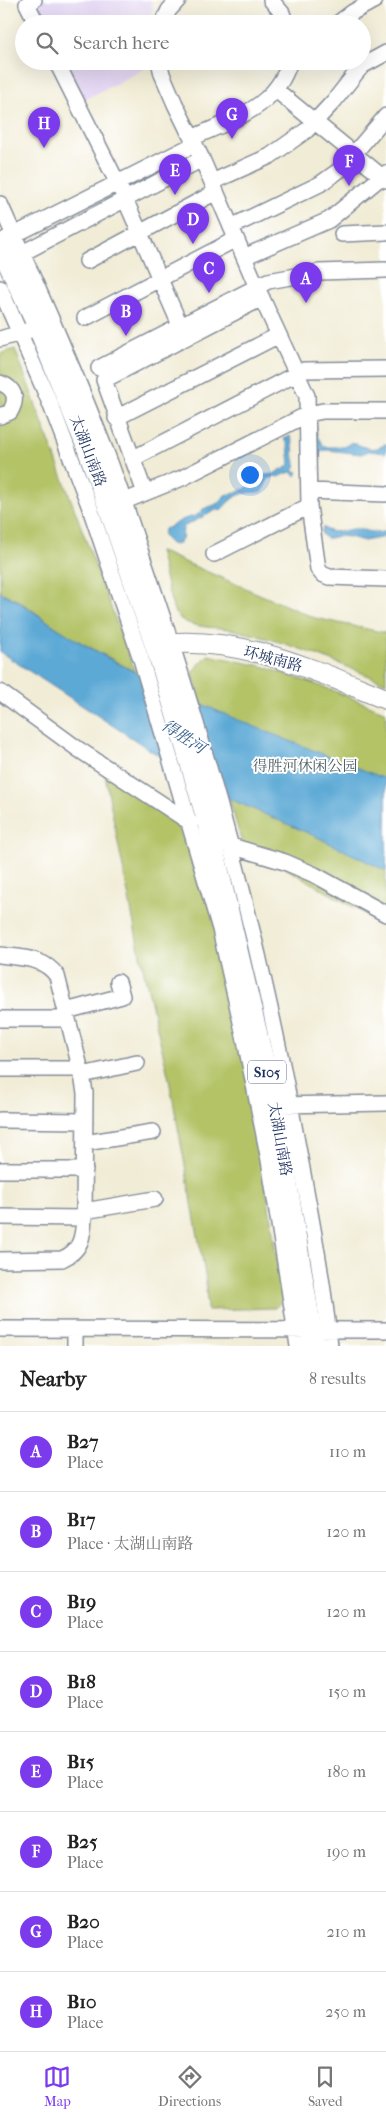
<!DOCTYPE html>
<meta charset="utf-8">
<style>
body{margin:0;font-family:"IM FELL French Canon","Noto Serif SC",serif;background:#f2f2f2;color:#222}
.you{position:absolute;left:249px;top:474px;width:18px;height:18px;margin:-12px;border:4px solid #fff;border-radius:50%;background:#1a73e8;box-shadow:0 0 0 8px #1a73e833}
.badge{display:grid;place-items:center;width:32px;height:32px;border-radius:50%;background:#7c3aed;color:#fff;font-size:16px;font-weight:700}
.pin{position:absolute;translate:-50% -41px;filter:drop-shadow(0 1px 2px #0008)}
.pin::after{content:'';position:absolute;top:26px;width:18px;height:15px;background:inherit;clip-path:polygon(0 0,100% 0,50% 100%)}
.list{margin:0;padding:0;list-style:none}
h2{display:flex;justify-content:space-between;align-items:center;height:65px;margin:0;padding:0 20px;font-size:21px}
h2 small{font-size:16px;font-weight:400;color:#767676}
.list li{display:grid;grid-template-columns:32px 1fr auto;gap:15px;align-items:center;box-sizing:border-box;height:80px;padding:0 20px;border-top:1px solid #e0e0e0}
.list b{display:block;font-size:19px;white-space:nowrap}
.list p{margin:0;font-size:16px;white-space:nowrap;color:#767676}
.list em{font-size:16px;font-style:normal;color:#767676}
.icon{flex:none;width:28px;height:28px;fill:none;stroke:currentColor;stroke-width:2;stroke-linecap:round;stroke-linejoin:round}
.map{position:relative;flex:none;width:386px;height:1346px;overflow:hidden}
.search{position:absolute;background:#fff;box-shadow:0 5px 20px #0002;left:15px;right:15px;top:15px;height:55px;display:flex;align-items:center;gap:12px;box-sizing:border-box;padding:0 18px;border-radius:28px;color:#767676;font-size:19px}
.sheet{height:705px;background:#fff}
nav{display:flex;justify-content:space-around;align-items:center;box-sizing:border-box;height:70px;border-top:1px solid #e0e0e0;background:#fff;font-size:14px;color:#767676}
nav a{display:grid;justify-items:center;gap:2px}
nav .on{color:#7c3aed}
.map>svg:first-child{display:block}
.built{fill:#e2d4f3}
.green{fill:#b3c366;stroke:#677962}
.water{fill:#5ba9d5;stroke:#3b6c9a}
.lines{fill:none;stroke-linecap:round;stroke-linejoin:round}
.minor-casing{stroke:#868e9a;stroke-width:18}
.major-casing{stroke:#868e9a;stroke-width:22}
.minor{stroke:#fff;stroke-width:15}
.major{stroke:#fff;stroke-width:20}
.labels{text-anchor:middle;stroke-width:4;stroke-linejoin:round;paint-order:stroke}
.shield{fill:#fff;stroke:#5f6d8e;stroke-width:1}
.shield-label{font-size:14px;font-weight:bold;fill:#1b2f5e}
.street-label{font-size:15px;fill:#1b2f5e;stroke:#fff}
.park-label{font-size:15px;fill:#495b60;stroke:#fff}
.water-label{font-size:16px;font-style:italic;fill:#35608e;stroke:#fff}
</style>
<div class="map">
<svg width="386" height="1346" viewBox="0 0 386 1346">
<rect width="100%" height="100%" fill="#fff"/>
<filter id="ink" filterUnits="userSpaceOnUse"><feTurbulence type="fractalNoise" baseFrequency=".02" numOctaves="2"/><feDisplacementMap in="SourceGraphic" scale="10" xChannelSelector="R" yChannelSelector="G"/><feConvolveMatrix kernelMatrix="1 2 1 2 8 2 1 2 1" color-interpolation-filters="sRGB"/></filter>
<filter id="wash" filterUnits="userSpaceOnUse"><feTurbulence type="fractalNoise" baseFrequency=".0096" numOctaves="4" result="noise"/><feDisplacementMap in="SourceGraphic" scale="20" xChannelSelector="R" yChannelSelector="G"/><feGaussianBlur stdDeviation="1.12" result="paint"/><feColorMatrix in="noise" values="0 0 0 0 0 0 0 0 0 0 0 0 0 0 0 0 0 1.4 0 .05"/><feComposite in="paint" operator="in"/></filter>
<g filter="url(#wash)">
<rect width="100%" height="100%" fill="#f1ecd5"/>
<!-- built -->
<path class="built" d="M43,0H151L153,7L149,24H44L35,5Z
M63,61H147L148,67L82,101Z"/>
<!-- green -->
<path class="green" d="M15,349L135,672L64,633L21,602L0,592V354Z
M159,551L315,618L386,633V683C336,662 286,641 234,630C217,626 187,630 176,614C171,608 162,562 159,551Z
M208,655L262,666L332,690L386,712V926L242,843L192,672Z
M104,771L197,836L254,1106L283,1300L275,1308L207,1310L206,1279L169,1079L140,955Z"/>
<!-- water -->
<path class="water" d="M316,426L317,436L324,447H344L352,442C363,447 376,453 386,443V453L369,451L361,454L328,450L321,451L316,464L314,460L319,451L314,428Z
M290,436C296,448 291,454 296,465L293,471L298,472L296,476L291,472L278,477L276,476L268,479L262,492C241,492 234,495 221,510L218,509L183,527L182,540L176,545L171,544L163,536L164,529C171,527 176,523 182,520C190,516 198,518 203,509C214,505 219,505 225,495L235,493L245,489L262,473L265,475L274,474L281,469L283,470L290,464L288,445L284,439Z
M323,527C333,537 347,528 358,529C367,530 376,535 386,531V537L364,541L350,537L338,536L326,539L321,533Z
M0,592C24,603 42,619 64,632C84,645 106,657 127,668C210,712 299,744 386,779V871L317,837L216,793L0,652Z"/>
</g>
<g filter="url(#ink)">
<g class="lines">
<defs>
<path id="minor" d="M34,0L27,4L37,24
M271,0L282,13L286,24
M162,24L169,10L178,0
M337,24L353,12L375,0
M56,61L122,192L180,325
M159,61L162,74L175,104L202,159L259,292L307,396L309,506L318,569L322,574L329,577L386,579
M276,90L386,180
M192,138C233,119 276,108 290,61
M212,182L270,156L307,130L334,101L356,73L362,66L386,53
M0,204C36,284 72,364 104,447C120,487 133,530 147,571C208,749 257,931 292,1115C306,1192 322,1269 330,1346
M231,227L320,184L341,169L386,116
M342,234L386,232
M6,239L195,144
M244,257L329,220L386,173
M13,258L202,159
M87,261L216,192
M0,288L50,403L89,505L141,659L220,929L245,1040L269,1160L298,1346
M85,318L236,239
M0,339L30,330
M99,368L268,281L319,272L386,270
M0,383C15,388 18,399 10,412L0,416
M116,418L279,335
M132,459L304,370L386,369
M309,491L386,494
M145,493L104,380L262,298
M115,505L182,478L308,414L323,411H386
M214,554L309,506
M0,692L78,749L191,823
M223,842L231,846L285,862L315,875L386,914
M0,955C21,958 44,957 57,976L82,1075L85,1093L84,1218C83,1237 81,1251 62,1259L0,1260
M66,1011L122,996L118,982
M0,1019H68
M0,1069H81
M82,1075L137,1063
M280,1105L386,1103
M0,1120L85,1121
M85,1143L153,1132
M0,1170H85
M84,1211L155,1199
M0,1217L84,1218
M0,1329L386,1330
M75,1346V1329"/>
<path id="major" d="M0,246L38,327L88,450L109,508L161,663L206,817L274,1105L314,1346
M155,645C235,633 313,670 386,699"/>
</defs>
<!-- minor casing -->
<use href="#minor" class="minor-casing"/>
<!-- major casing -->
<use href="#major" class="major-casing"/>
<!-- minor -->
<use href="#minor" class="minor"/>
<!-- major -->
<use href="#major" class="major"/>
</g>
</g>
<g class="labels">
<!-- shield labels -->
<rect class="shield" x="248" y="1060.5" width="38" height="23" rx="4"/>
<g class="shield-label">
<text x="267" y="1077">S105</text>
</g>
<!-- street labels -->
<g class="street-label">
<text transform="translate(88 451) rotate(69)" y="5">太湖山南路</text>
<text transform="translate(273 659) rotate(15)" y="5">环城南路</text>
<text transform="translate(280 1139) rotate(80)" y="5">太湖山南路</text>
</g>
<!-- park labels -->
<g class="park-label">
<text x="305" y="771">得胜河休闲公园</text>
</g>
<!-- water labels -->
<g class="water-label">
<text transform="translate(184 736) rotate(33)" y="6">得胜河</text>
</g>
</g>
</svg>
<div class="you"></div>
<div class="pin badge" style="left:306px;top:303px">A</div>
<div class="pin badge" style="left:126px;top:336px">B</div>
<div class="pin badge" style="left:209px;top:293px">C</div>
<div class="pin badge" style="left:193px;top:244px">D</div>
<div class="pin badge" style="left:175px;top:195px">E</div>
<div class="pin badge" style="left:349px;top:186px">F</div>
<div class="pin badge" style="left:232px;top:139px">G</div>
<div class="pin badge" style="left:44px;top:148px">H</div>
<div class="search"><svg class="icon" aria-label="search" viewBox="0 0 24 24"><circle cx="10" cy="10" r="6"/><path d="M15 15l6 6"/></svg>Search here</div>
</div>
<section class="sheet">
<h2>Nearby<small>8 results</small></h2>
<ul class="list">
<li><span class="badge">A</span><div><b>B27</b><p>Place</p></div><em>110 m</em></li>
<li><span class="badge">B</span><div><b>B17</b><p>Place · 太湖山南路</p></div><em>120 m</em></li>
<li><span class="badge">C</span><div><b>B19</b><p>Place</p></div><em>120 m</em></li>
<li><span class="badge">D</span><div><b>B18</b><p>Place</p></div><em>150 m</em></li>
<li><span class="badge">E</span><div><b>B15</b><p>Place</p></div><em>180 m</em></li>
<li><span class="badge">F</span><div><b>B25</b><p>Place</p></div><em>190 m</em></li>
<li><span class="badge">G</span><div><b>B20</b><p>Place</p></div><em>210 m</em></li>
<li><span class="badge">H</span><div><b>B10</b><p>Place</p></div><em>250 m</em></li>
</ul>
</section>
<nav>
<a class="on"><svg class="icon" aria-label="map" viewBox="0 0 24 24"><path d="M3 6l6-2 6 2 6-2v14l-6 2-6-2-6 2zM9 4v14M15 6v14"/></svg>Map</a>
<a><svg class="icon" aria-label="directions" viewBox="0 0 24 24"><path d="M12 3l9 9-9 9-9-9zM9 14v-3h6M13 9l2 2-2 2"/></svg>Directions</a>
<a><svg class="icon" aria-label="saved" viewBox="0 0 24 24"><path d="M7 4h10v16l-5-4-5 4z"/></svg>Saved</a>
</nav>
